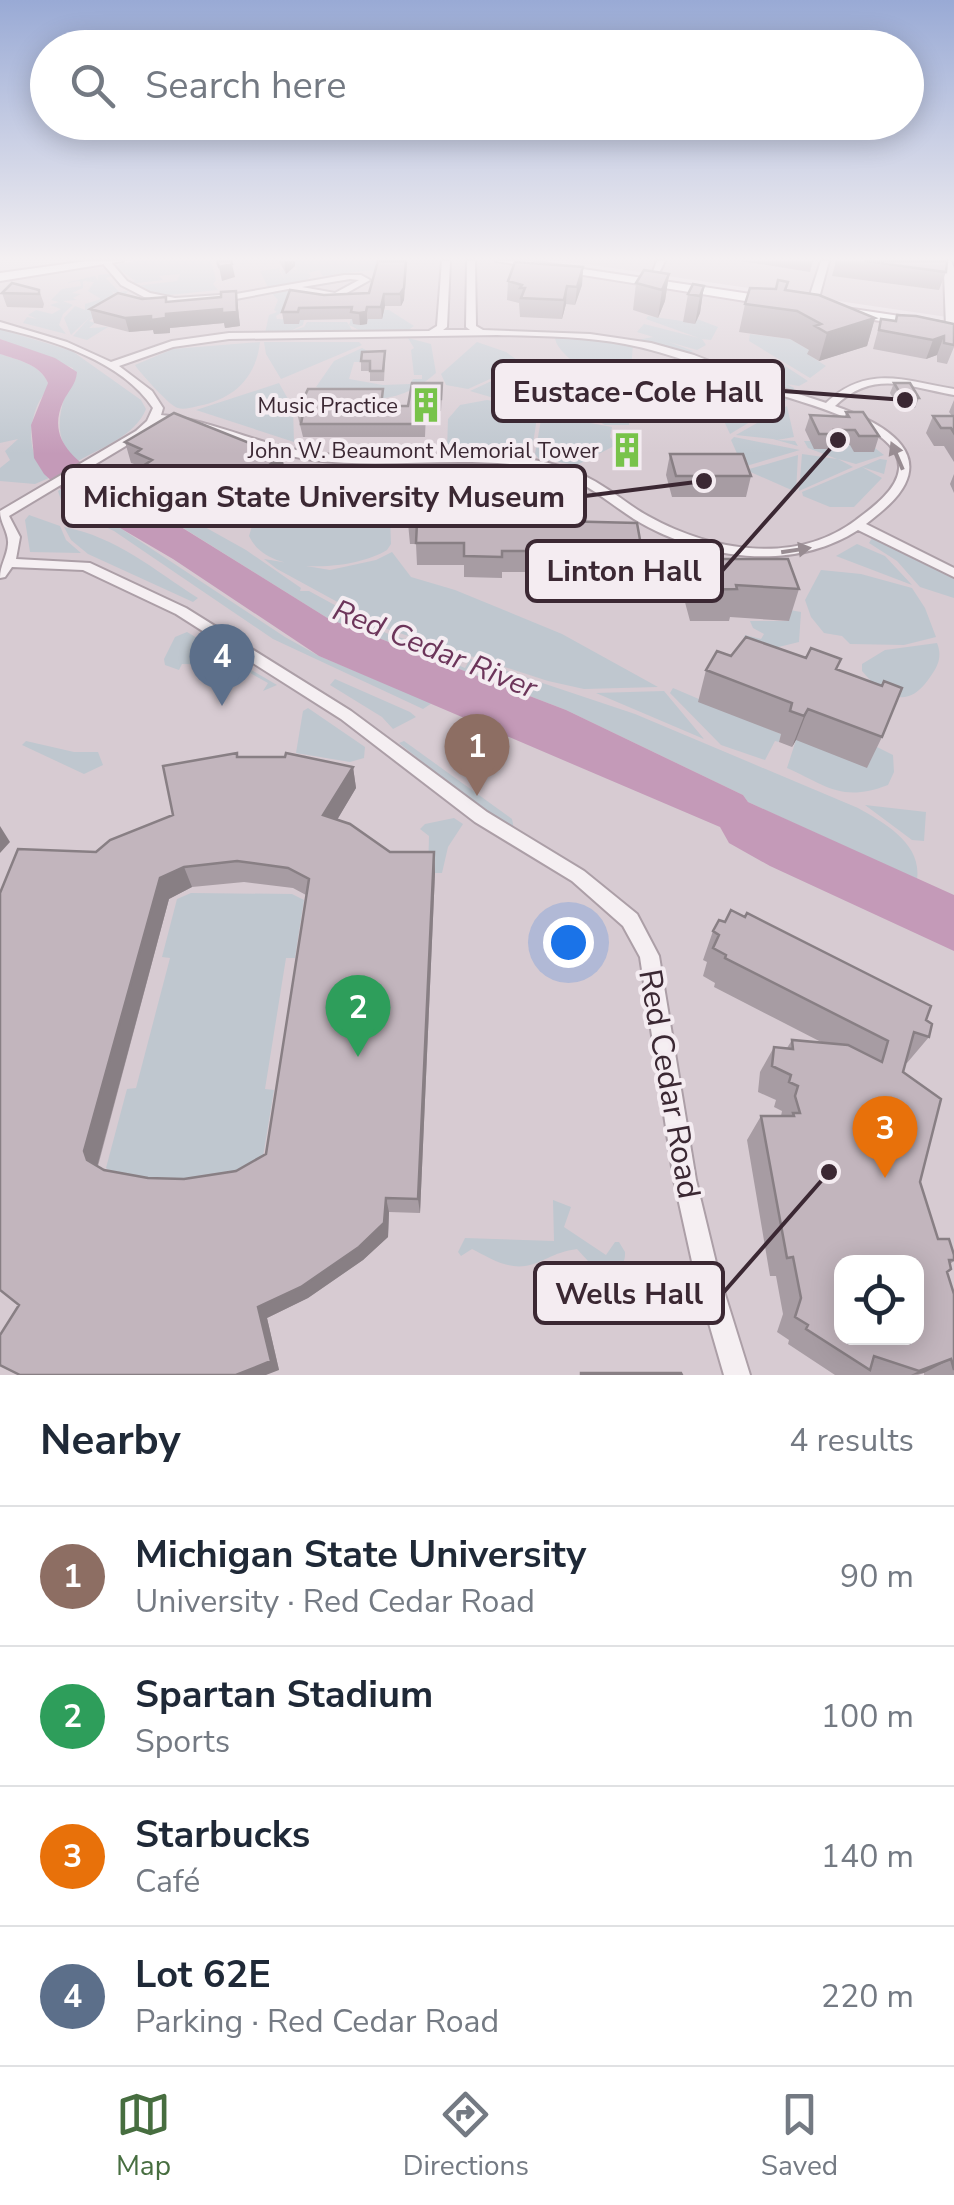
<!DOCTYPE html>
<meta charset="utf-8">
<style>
body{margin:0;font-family:"Nunito Sans",sans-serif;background:#f2f2f3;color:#1f2937}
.controls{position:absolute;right:30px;bottom:30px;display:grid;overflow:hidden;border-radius:20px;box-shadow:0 5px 25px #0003}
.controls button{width:90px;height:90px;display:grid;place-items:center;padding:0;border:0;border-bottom:2px solid #e0e1e3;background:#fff;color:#1f2937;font:50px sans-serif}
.you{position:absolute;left:568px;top:942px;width:35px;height:35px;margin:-25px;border:8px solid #fff;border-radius:50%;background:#1a73e8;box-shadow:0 0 0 15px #1a73e833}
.badge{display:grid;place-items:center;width:65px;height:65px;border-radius:50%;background:#476e40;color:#fff;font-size:32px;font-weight:700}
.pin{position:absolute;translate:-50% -82px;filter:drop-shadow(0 2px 5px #0008)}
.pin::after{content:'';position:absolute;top:52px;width:35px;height:30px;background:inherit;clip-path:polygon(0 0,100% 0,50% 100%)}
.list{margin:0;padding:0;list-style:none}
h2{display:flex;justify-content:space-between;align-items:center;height:130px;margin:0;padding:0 40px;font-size:42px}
h2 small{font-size:32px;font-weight:400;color:#747a83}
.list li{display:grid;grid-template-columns:65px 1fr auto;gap:30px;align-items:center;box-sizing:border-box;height:140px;padding:0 40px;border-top:2px solid #e0e1e3}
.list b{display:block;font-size:38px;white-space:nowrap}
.list p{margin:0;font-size:32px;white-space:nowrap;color:#747a83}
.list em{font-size:32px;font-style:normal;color:#747a83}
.icon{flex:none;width:55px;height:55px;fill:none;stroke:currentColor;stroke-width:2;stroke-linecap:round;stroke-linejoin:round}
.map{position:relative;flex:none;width:954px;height:1375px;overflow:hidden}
.search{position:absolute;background:#fff;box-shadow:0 5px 25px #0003;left:30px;right:30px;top:30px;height:110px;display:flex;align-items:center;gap:25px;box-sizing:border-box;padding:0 35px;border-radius:55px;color:#747a83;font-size:38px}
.sheet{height:690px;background:#fff}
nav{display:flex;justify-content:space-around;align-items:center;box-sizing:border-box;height:140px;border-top:2px solid #e0e1e3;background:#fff;font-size:28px;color:#747a83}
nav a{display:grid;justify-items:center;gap:5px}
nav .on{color:#476e40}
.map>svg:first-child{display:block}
.built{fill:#d7cbd2;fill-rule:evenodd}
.green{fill:#bfc7cf}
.water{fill:#c49ab8}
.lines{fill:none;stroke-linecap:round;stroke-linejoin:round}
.street-casing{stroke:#ac9fa7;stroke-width:4}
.primary-casing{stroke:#b19ea9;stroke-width:4}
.street{fill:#f5eff2;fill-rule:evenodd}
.primary{fill:#fff;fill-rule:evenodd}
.wall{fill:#a79ca3;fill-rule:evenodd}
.shaded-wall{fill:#887f84}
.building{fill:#c2b5bd;stroke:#887f84;stroke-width:2.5;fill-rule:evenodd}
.oneway{fill:#988c92}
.labels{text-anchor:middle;stroke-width:8;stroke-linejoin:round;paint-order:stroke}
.far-poi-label{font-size:22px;fill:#3b2833;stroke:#f4ecf1;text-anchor:end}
.water-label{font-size:30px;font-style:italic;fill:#6c355a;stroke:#f4ecf1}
.near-street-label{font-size:32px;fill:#3b2833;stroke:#f4ecf1}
.leader{fill:none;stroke:#3b2833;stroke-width:4}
.callout-dot{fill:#3b2833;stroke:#f4ecf1;stroke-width:4}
.callout{fill:#f4ecf1;stroke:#3b2833;stroke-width:4}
.callout-label{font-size:30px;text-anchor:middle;font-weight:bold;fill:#3b2833}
</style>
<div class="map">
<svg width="954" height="1375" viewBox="0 0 954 1375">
<rect width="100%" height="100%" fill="#e6dde3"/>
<!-- built -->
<path class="built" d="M136,261H489L954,330V1375H0V279ZM842,1262H916V1338H842Z
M565,261H947L954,318Z"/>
<!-- green -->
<path class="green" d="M135,261H211L216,280L213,284L218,290L169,295L166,299L136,286L177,281L180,274L159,276L163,280L129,284L135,281L122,271H116L114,266Z
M294,261H381L376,267H384L378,274L371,270L323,276L319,270L308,273L311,276L307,280L312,281L268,287L260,271L281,268L279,270L285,280L281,270H297Z
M108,274L111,276L106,278L119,292L128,291L123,298L112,291L116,297L92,313L98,315L89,321L95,323L89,328L108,327L87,340L73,336L91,316L71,335L64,318L75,306L85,310V304L101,299L88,291L94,282L83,281V288L72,293L81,294L73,298L77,300L63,301L73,305L63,314L59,325L66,334L23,323L27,317L37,319L28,315L36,310L52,314L61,309L50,305L59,302L51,300L62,289L81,286L80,281L65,283L95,276L98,281V275Z
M289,289L288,292L307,296L276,316L277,319L304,320L303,325L290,331L304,327L307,322H347L352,330H359L349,325L351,319L367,324L368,319H381V310H389L414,326L410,329L422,332L265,333L269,315L277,312L274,310L278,300L269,290Z
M648,316L695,323L697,319L718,327L711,340L702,339L706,345L697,350L669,342L693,351L690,353L637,340L653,337L637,332L644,324L699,338L646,319Z
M0,329L72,351L141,400L146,409C136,435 101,448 78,461C45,434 65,402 73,368L0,339Z
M750,334L790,339L814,353L809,355L826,366L810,378L749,341Z
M555,337L633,344L629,394C610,388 555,356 555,337Z
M408,338L431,344L436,373C398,406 362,404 316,387L334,361L362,348L373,354L363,362H354L349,379L383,385L410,384L413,379H422V375H414L411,350L414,348Z
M260,342C256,379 232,400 198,406C190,408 180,411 174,406C166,401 141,374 135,365L173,349Z
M264,342H359L362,345L281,379L266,354Z
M477,342L506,352L523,364L468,389L446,385L441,374Z
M0,354C18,360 40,364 48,383C46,393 41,397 37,406C27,431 29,458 49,478L35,484L0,481V468L10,460L5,451L18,439L0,443Z
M686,357L725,373L716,379L718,382L709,396L669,414L634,396L635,377L669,368Z
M764,362L770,365L779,362L808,381L799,386L787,384L794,388L793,393L736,371L749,369L784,384L750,367Z
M538,364L628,397L629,425H605L596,420L543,379Z
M524,366L533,374C540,404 537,426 530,456L458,455L447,450L448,419L460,405L487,400L521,406L470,391Z
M728,374L790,398L730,434L713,397L722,383L730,382L724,379Z
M279,383L293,408L294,442L196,410Z
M787,406L794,437L777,440L795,441L798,446L773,439L736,435Z
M542,414L612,427L610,437L616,445L577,465L539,459L535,454Z
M734,437L800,450L743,467L731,440Z
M804,441H811L815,449H830L832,444L855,445L854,452L873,451L871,445L884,455L856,464L838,459L853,467L799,491L802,454L837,459L808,448Z
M798,455L796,492L746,470Z
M880,459L887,460L884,474L862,467L882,478L854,507H830L803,496L802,492Z
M106,464L135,488L246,550L301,588L300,591H309L386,633L461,657L463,659L458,665L465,668L470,659L484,664L473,672L477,675L489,665L635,714L858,808C885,823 922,844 917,879L748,802L743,795L566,710L329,619L92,471Z
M361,465L481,466L487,472L467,474L470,482L490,475L486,479L494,485L478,499L401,512L389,510L337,478Z
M311,469L390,516L391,544L387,550C355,570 268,578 249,536L255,516L266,505H274L270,502Z
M61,489L285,637L319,656L432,703L423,709L273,639L114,531L71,511L62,503L58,491Z
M29,515L60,526L66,540L81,553L30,552L25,520Z
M64,527C117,537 154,570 198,598L193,602L88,554L71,540Z
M872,538L954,578V598L920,587L897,561L869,543Z
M857,544L885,556L912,585L836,556Z
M392,552L411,577L455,590L562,634L658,687L584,689L548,681L387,629L277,569L264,559L330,570L376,560Z
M821,570L861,574L912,588L925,608L936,637L904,645L850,644L842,636L824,633L811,617L805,600Z
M784,609L801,612L799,642L749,654L743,642L745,635L761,639L764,634L753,628L750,621H788Z
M187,632L277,685L263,691L268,683L236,665L182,664L179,670L165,665L164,659L175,637Z
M937,643C943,658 937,668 928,680C906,711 882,695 862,671V664L885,650Z
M335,679L410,712L416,717L393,729L382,717L330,685Z
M673,688L781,734L779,742L775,741L765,760L721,745L670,693Z
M664,691L704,739L596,693Z
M308,708L365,747L364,758L350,762L296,753L303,711Z
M796,740L875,746L893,755L894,772L888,785C841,803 826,785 787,768Z
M26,741L74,752H98L103,765L84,774L22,745Z
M404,741L512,819L514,829L468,799L399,743Z
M865,805L926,812L924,841L912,840Z
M454,818L463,824L448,847L442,873H428L429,836L420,829L425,824Z
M191,893L292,894L304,900L295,958H286L265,1089L274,1090L261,1169L244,1179L120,1177L106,1168L127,1089L136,1088L170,958L162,957L177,899Z
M553,1200L571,1207L564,1227L606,1255L615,1242H619L625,1252C626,1267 614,1276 600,1274L577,1249C553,1252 541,1264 525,1266C506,1269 488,1257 472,1249L461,1256L458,1252L465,1238L554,1241Z"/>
<!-- water -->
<path class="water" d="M0,339L55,358L77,372C76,385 68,391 63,402C47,438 73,458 99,476L329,619L566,710L743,795L748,802L954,895V951L770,866L729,843L720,827L319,656L173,559L74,501L44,474L34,458L31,425L48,383C40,364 18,360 0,354Z"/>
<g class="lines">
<defs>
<path id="street" d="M104,261H110L127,281L150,293L175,298L236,294L344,275H361L370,280L336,299L288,289L236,299L175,303L144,297L121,285L104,265ZM350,279L359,280L335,293L302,287Z
M442,261H450L447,327L443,330H470L466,327L467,261H475L476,326L483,330L590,334L651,343L694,355L771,385L826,403C868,364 904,381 954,389V395C908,387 874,369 835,406C866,417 926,442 905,484C897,500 880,513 866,524L954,568V577L858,530C791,573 700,559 634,519C606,501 582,478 548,470C471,453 391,470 313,460C260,453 212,426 158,422L144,435L9,516L20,537L16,559L90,563L186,608L351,711L487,812L584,871L637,914L659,956L696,1180L719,1275L750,1375H724L695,1275L674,1180L640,957L623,926L572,881L475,822L341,719L176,614L83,570L12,567L5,577L0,578C0,565 7,557 8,544C9,532 0,523 0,511L136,431L147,421L153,408C122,361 53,340 0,328V322L67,342L111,362L172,341L229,333L429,331L437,326ZM497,335C540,336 583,336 625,344C673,353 716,372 762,389C793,401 903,424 899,469C897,490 872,508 856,520C795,566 711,551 648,516C633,508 619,496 604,487C580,471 555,463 527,459C456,448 385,462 315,453C262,447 214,420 161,415L163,408L152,391L119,366L173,347L229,339Z
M657,261H665L657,277H651Z
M821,261H829L819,298L814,301L809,298Z
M945,261H951L954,268V329L951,330L946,327L944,272L923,268L927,265L944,267Z"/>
<path id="primary" d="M87,261H123L0,281V273Z
M496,261H529L777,298L784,302L777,306Z
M839,307L954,324V332L834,314V308Z"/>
</defs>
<!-- street casing -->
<use href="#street" class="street-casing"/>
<!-- primary casing -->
<use href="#primary" class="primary-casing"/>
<!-- street -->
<use href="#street" class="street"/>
<!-- primary -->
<use href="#primary" class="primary"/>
</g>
<!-- wall -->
<path class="wall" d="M279,261H295V266L286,274Z
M378,261H407L404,300L401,306H385L382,319H368L367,324L360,325L353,324L352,319L300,320L299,324H284L282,312L324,295L369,293Z
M741,261H813L810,272Z
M836,261H947L946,272L939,290L832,276Z
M583,267L582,285L575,305L566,304L562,319L520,317L519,303L507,300L508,281Z
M669,274L665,301L658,318L633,310L636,283Z
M704,286L700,313L695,324L683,322L688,294Z
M39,290L44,304L43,308L7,307L2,293Z
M786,290L875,318L867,346L819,361L807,354L809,350L790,339L739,332L745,304Z
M236,291L240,326L225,328L224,323L170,328V333L154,334L153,330L129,332L94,323L90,309L142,299L167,302L221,297Z
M897,315L954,324V347L947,364L937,362V355L926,359L873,349L881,319L895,321Z
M361,361H385L384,381H370V371H361Z
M412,383L442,396L441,411L426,412L425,437H303L297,413L383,389V406H408Z
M894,383L919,398L915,408H899L890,393Z
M954,400V462L944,446H934L926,433L933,416H952L949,412Z
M846,412L879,436L874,452H854L850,445H832L831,449H814L805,430L810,415L845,417Z
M125,442L282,456L286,477L247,504L248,509L238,515L152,485L150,477L142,473L140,466L131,463Z
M670,454L751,476L746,497H672L666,475Z
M954,474V493L950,484Z
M419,508L557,521L647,579L644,600L571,602L566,578H545L544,572H502V578L464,577V565H417L416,544H410L408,523Z
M689,559L799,589L789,621L730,617L729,621H690L682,591Z
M731,656L837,669L882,737L867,768L796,740L792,747L779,742L781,734L698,702L706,670Z
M237,753L238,757L353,767L356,788L337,820L390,852H434L435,873L420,1213L389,1212L388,1237L363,1260L308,1298L267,1318L279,1370L19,1305L96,852L173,815ZM244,882L293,888L306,895L266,1154L236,1171L184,1179L148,1178L104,1170L98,1166L169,899L192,887Z
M713,931L926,1020L929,1037L907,1063H905L903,1072L920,1182L938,1239L954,1255V1261L950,1264L947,1272L954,1294V1375H924V1373L918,1375H835L788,1344L789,1340L777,1332L783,1314L776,1276H770L747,1140L761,1116H781L782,1111L774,1107L776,1100L758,1092L760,1072L774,1047L787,1048L792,1040L823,1043L714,987L715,983L703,976L707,962L703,960Z"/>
<!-- shaded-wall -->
<path class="shaded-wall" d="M284,261H295V266L286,274Z
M406,261L404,300L401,306L400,294Z
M232,264L235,277L222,281L219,267Z
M583,267L582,285L575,305L577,287Z
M669,274L665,301L658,318L662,290Z
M567,286L566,304L562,319L564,300Z
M704,286L700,313L695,324L700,296Z
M236,291L240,326L225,328L224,323L170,328V333L154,334L153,330L129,332L125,318L166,297L170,311L222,309Z
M384,294L385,306L382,319L381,307Z
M367,307V324L360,325L359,313Z
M875,318L867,346L819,361L827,333Z
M944,336L937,355L926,359L933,340Z
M282,456L286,477L247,504L248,509L238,515L234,494L239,486Z
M808,709L796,740L792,747L804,716Z
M353,767L356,788L328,835L323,815Z
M0,826L10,842L0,853Z
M434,852L435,873L420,1213L418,1199Z
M184,867L192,887L169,899L97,1167L87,1160L84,1151L160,878Z
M386,1198L389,1212L388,1237L363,1260L308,1298L267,1318L279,1370L266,1375H236L258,1307Z
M951,1359L924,1373L911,1375L919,1371Z"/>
<!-- building -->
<path class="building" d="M217,261H231L232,264L219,267Z
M378,261H406L404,288L400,294H384L381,307H367L366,312L359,313L351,312L352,307L299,308L298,312H282L290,290L324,295L369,293Z
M864,261H947L946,272Z
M515,262L583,267L577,287L567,286L564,300L521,298L525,288H520L522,285L508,281Z
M644,270L669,274L662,290L636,283Z
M778,280L788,282L785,290L819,295L875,318L827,333L815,326L821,324L797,311L745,304L750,288L776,289Z
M12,283L39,290V294L2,293Z
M693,284L704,286L700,296L688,294Z
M236,291L237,312L222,313V309L166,314V318L151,320V316L125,318L90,309L118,293L142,299L166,297V302L221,297V292Z
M897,315L916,316L954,324V345L944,343V336L933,340L879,330L881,319L896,321Z
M385,351L383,371H370V361H361L362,352Z
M412,383H442L441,399H426L424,424H301L303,413H297L308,389H383L381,406H408Z
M894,383H910L919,398H903Z
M846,412H863L879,436H859L855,430H834L836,434H819L810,415L849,417Z
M174,413L282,456L239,486L243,488L234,494L146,464L152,460L136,453L141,449L125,442Z
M933,416H954V433L951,428H941Z
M670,454H743L751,476H676Z
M498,491H549L557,521L637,523L647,579L573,581L568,556H546V551H502V557L464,556V543H416L417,523H408L410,508H419L420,496H498Z
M689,559H788L799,589L736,585L737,589L696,590Z
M746,637L806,658L811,648L841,659L836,669L882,686L884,681L902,688L882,737L808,709L804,716L790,711L792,703L706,670L717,651L731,656Z
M237,753V757H285L286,753L353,767L323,815L350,824L390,852H434L418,1199L386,1198L384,1223L359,1247L301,1287L258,1307L271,1361L236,1375H20L0,1365V1335L19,1305L0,1290V893L18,849L96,852L110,840L173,815L163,766ZM237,861L288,868L309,879L266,1154L236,1171L184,1179L148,1178L104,1170L87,1160L84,1151L160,878L184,867Z
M731,910L745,917L747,913L931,1006L926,1020L932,1024L929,1037L914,1032L903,1072L941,1099L920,1182L938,1239H949L954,1255V1260H949L951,1269L947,1272L954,1294V1370L951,1359L919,1371L874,1356L870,1370L806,1329L808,1325L795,1317L801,1298L793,1257L787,1258L761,1116H794L793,1113H800L795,1096L798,1086L789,1082L791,1075L772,1066L774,1047L793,1049L792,1040L848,1045L882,1062L888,1041L725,958L726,955L713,948L719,935L713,931L719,920L725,922ZM842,1262H916V1338H842Z
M581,1373H681L682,1375H581Z"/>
<!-- one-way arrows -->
<defs><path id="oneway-solid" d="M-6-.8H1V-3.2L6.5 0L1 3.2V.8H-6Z" transform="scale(2.5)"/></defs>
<g class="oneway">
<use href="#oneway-solid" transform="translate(897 456) rotate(-113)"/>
<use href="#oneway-solid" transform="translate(796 550) rotate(-9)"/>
</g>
<!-- sky -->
<linearGradient id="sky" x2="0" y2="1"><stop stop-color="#99aad5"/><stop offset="0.57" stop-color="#f4f0f2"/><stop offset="1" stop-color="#f4f0f2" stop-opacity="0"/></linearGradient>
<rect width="954" height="454" fill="url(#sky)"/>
<!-- icons -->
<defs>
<symbol id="building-bare" viewBox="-9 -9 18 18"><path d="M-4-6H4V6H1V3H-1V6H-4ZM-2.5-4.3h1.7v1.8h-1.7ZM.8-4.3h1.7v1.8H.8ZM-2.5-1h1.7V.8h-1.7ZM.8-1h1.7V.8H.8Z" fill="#78c34a" stroke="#f4ecf1" stroke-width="2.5" paint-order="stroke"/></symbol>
</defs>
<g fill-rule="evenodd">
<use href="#building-bare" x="401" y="380" width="50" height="50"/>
<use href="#building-bare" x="602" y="425" width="50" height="50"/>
</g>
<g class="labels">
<!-- far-poi labels -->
<g class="far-poi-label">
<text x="398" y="413">Music Practice</text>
<text x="599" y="458">John W. Beaumont Memorial Tower</text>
</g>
<!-- water labels -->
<g class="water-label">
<text transform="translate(435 649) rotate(22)" y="10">Red Cedar River</text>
</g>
<!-- near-street labels -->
<g class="near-street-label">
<text transform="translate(670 1084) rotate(80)" y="11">Red Cedar Road</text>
</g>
</g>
<!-- callouts -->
<path class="leader" d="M905 400L783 391M704 481L585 496M838 440L722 571M829 1172L723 1293"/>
<g class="callout-dot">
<circle cx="905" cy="400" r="10"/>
<circle cx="704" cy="481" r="10"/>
<circle cx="838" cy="440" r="10"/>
<circle cx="829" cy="1172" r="10"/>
</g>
<g class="callout">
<rect x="493" y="361" width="290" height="60" rx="10"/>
<rect x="63" y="466" width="522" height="60" rx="10"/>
<rect x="527" y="541" width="195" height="60" rx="10"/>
<rect x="535" y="1263" width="188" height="60" rx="10"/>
</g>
<g class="callout-label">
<text x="638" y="402">Eustace-Cole Hall</text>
<text x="324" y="507">Michigan State University Museum</text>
<text x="624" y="581">Linton Hall</text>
<text x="629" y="1304">Wells Hall</text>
</g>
</svg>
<div class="controls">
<button><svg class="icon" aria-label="locate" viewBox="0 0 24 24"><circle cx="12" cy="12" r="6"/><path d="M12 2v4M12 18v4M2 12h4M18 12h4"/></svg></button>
</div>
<div class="you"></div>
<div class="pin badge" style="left:477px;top:796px;background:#8d6e63">1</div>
<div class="pin badge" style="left:358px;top:1057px;background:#2e9e5b">2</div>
<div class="pin badge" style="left:885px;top:1178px;background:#e8710a">3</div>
<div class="pin badge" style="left:222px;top:706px;background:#5c6f8a">4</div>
<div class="search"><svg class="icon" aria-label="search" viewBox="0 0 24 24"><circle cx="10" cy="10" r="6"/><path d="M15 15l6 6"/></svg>Search here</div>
</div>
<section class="sheet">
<h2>Nearby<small>4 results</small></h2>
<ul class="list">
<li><span class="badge" style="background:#8d6e63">1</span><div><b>Michigan State University</b><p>University · Red Cedar Road</p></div><em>90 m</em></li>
<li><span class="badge" style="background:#2e9e5b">2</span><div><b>Spartan Stadium</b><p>Sports</p></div><em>100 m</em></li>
<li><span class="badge" style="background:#e8710a">3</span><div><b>Starbucks</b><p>Café</p></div><em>140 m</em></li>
<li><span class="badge" style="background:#5c6f8a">4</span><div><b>Lot 62E</b><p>Parking · Red Cedar Road</p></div><em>220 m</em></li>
</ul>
</section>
<nav>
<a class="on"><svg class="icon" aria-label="map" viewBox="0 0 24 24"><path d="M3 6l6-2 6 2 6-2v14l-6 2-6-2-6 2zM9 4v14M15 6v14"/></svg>Map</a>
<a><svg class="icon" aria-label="directions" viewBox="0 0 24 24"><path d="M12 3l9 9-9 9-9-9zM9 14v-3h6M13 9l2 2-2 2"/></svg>Directions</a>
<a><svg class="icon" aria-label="saved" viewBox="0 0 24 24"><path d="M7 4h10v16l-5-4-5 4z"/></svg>Saved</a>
</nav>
